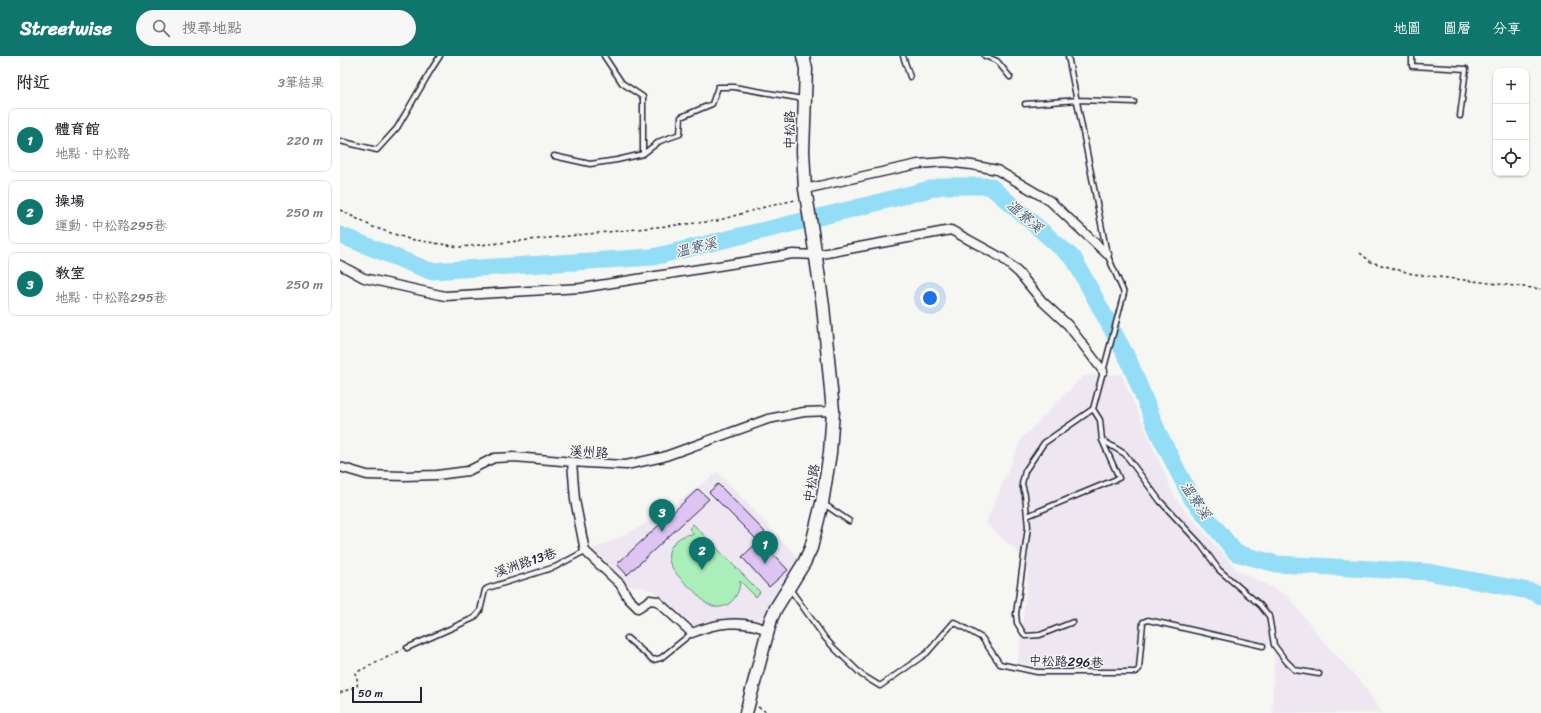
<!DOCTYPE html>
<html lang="zh-TW">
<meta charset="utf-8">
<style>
body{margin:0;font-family:Sriracha,"LXGW WenKai TC",sans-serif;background:#f7f7f7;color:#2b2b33}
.controls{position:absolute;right:12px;top:12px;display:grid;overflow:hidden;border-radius:8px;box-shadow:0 1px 3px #0004}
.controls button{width:36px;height:36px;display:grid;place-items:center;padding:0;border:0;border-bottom:1px solid #e1e1e2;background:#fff;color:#2b2b33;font:20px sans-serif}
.scale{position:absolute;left:12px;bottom:10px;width:70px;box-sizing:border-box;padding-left:4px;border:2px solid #22223b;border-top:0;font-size:11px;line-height:14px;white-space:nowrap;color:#22223b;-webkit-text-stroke:3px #f6f6f2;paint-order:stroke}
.you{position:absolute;left:590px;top:242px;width:14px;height:14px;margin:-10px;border:3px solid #fff;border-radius:50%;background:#1a73e8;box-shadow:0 0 0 6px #1a73e833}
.badge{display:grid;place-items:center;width:26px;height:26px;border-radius:50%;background:#0f766e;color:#fff;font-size:13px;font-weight:700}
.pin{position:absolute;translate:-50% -33px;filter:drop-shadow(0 1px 2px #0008)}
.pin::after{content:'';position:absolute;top:21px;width:14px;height:12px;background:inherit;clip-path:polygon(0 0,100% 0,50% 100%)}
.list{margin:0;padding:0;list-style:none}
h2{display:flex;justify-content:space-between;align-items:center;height:52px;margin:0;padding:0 16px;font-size:17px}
h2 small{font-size:13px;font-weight:400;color:#7c7c81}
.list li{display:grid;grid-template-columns:26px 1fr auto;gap:12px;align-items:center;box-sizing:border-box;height:64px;margin:0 8px 8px;padding:0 8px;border:1px solid #e1e1e2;border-radius:8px}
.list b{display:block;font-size:15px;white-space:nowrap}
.list p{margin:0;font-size:13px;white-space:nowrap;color:#7c7c81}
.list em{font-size:13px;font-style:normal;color:#7c7c81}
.icon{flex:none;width:22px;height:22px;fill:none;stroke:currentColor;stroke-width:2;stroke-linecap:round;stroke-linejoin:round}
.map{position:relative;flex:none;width:1201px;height:657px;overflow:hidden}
header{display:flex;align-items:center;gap:24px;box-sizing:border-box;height:56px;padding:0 20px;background:#0f766e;color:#fff}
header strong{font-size:19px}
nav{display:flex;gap:22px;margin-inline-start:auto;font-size:14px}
.search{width:280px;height:36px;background:#f7f7f7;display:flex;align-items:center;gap:10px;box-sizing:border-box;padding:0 14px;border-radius:22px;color:#7c7c81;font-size:15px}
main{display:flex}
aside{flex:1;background:#fff}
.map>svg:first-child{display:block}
.built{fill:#eee7f2}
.green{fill:#aaefba;stroke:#66887a}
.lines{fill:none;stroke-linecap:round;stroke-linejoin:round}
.river{stroke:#94ddf6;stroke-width:17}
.building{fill:#ddc4f3;stroke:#22223b}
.lane-casing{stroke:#22223b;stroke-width:7}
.street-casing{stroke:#22223b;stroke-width:11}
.secondary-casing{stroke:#22223b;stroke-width:15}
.path{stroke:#22223b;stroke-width:1.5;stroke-dasharray:3 3;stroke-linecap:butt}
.lane{stroke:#f6f6f2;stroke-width:4}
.street{stroke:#f6f6f2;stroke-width:8}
.secondary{stroke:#f6f6f2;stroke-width:12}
.labels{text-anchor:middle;stroke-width:3;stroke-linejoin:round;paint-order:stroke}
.street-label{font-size:13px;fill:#22223b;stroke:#f6f6f2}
.water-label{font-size:14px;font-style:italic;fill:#445a73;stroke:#f6f6f2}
</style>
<header>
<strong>Streetwise</strong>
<div class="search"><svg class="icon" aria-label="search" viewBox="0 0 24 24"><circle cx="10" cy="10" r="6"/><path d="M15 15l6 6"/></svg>搜尋地點</div>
<nav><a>地圖</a><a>圖層</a><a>分享</a></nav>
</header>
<main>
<aside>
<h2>附近<small>3筆結果</small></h2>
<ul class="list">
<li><span class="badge">1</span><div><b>體育館</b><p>地點 · 中松路</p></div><em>220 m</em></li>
<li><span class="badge">2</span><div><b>操場</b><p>運動 · 中松路295巷</p></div><em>250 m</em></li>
<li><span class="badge">3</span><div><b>教室</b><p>地點 · 中松路295巷</p></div><em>250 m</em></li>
</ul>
</aside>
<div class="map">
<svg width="1201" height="657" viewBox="0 0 1201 657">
<rect width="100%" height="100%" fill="#f6f6f2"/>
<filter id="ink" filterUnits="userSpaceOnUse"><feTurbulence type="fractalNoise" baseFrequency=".025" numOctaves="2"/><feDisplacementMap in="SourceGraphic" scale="8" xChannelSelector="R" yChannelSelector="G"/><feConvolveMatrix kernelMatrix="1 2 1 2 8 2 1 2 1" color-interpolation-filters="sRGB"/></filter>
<g filter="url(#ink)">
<!-- built -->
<path class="built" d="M781,318L834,439L845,455L897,514L947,539L983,585L1023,628L1042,657H932L935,590L806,559L798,614H697L693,609L678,607L688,518L684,502L646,467L682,382L743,320Z
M378,416L464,508L426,576L412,570L354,572L313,535L301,531L283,530L246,496L289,477L318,460Z"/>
<!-- green -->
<path class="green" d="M353,468L420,536L416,541L400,525C400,540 387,557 370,549C364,547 358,539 354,535C341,523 318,505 334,487C339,481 346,478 354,478L349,473Z"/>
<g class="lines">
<!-- river -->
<path class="river" d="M0,179L90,215L313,201L516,152L602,130H650L734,203L789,305L818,376L852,443L896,497L937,508L1088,516L1194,536L1201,540"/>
</g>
<!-- building -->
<path class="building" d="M378,428L425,476L417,484L369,436Z
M358,433L369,443L287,519L277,508Z
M420,484L448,514L429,531L402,501Z"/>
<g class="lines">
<defs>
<path id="lane" d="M264,0L282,27L303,41V98
M563,0L570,21
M645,0L657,5L670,21
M728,0L767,198L784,237L753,353L704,387L685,415L682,428L685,439L688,471L676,558L677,567L685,580L700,579L733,566
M1072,0V10L1126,13L1120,60
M685,48L738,44L794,46
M0,85L37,94L57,72L91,14L100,0
M214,100L250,108L277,104L303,98L320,85L340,78L341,61L372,48L378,31H394L463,43
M762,384L785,398L820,445L861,489L879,514L920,549L929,560L934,589L946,605L955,614L979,618
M484,448L509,465
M687,460L779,422L762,384L760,364L753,353
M450,533L485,582L494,592L522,619L540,630L587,597L614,566L642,582L660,608L697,616H796L799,613L803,566L808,564L923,590
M287,582L313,604L321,602L352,577
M67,592L134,562L140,555L145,534L148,532L215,511L245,495"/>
<path id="street" d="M465,133L578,108L605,106L632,109L657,114L710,145L767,198
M0,209L24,222L105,240L241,232L453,198L476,199L611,174L662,202L679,217L702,245L728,269L763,315
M232,406L235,444L245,495L280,528L288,542L298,552L310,544L317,545L352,577C375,567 403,563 427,574
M0,411L27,419L64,420L97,419L128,415L154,402L174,401L246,407L286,409L323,401L428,363L464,356L493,355"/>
<path id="secondary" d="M406,657L431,563L436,552L464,507L471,492L482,447L490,397L493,355L483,250L474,188L465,133L463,95L466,13L463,0"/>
</defs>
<!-- lane casing -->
<use href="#lane" class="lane-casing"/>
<!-- street casing -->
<use href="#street" class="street-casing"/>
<!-- secondary casing -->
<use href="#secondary" class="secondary-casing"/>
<!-- path -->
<path class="path" d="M0,154L33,171L69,183L120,191L376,165L425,151L455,144
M1020,197L1031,206L1073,218L1201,233
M0,637L17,630L18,626L15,617L62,594
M418,651L428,657"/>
<!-- lane -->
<use href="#lane" class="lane"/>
<!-- street -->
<use href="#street" class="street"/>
<!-- secondary -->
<use href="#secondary" class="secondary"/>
</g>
</g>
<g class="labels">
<!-- street labels -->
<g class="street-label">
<text transform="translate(449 74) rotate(-89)" y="5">中松路</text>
<text transform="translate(249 395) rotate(4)" y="5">溪州路</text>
<text transform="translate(471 427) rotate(-80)" y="5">中松路</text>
<text transform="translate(185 506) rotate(-19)" y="5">溪洲路13巷</text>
<text transform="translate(726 605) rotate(2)" y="5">中松路296巷</text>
</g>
<!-- water labels -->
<g class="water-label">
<text transform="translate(685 160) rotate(41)" y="5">溫寮溪</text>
<text transform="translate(356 191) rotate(-14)" y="5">溫寮溪</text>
<text transform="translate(856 444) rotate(56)" y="5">溫寮溪</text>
</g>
</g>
</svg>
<div class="controls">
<button>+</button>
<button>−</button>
<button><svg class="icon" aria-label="locate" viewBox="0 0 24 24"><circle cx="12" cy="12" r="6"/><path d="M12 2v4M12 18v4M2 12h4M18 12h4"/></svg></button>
</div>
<div class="scale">50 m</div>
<div class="you"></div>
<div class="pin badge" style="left:425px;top:508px">1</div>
<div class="pin badge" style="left:362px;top:514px">2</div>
<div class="pin badge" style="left:322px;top:476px">3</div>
</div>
</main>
